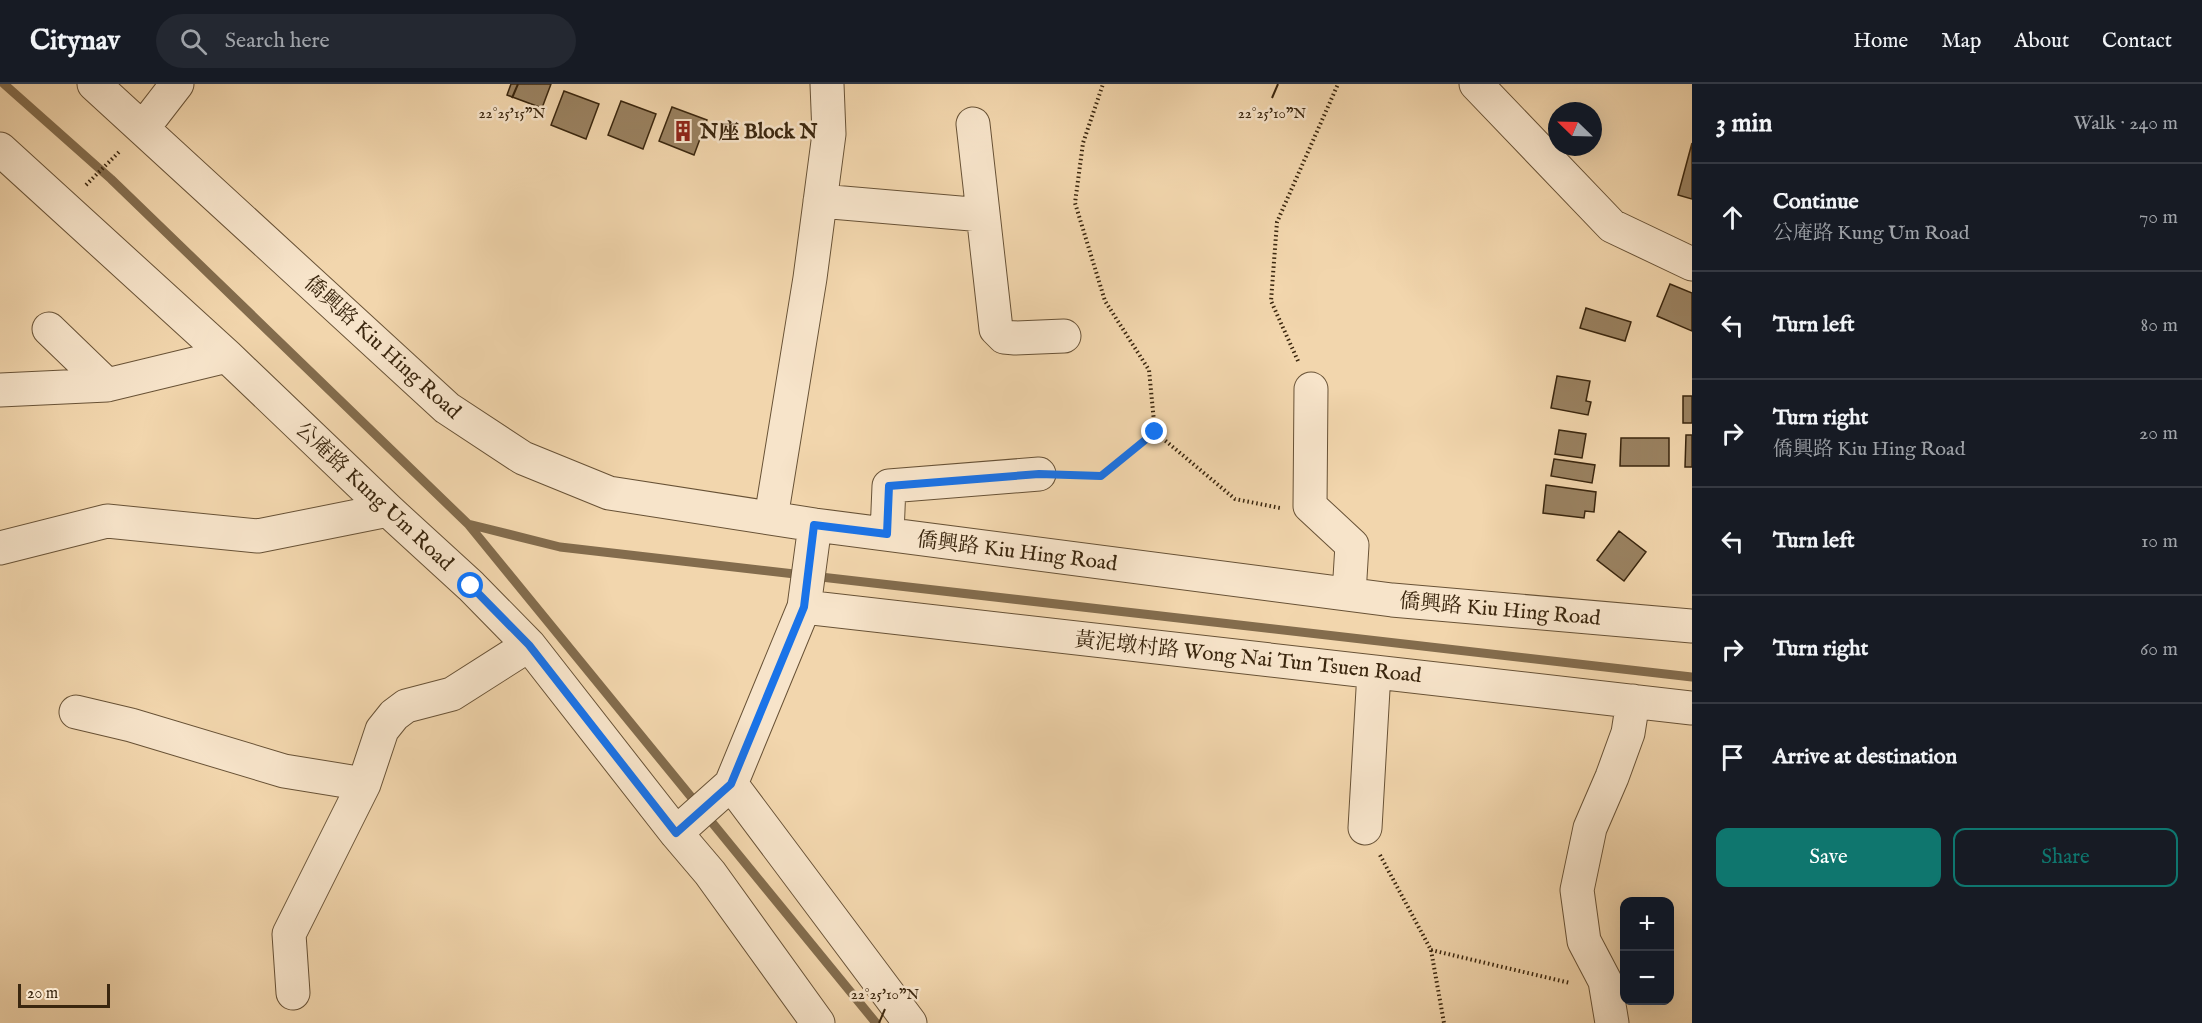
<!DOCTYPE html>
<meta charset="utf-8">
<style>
body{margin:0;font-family:"IM FELL English","Noto Serif TC",serif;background:#242831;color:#f1f3f6}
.controls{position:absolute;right:18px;bottom:18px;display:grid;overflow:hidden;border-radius:12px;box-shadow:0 6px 24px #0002}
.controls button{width:54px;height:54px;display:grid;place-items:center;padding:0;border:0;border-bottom:2px solid #363941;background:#171b24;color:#f1f3f6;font:30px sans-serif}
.compass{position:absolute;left:1548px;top:18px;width:54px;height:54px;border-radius:50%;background:#171b24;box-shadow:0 6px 24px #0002;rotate:293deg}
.scale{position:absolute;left:18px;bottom:15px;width:92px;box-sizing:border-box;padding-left:6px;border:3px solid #3a260e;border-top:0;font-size:16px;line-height:21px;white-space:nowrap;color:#3a260e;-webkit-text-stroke:4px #f7e4ca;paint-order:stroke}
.stop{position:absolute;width:18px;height:18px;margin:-14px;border:4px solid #1a73e8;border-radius:50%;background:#fff}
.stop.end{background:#1a73e8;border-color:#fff;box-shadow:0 2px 6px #0008}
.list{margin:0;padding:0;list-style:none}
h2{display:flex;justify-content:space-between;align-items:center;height:78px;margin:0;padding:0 24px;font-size:26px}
h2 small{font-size:20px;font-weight:400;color:#9ea1a6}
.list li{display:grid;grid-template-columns:39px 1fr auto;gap:18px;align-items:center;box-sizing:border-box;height:108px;padding:0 24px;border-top:2px solid #363941}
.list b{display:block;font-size:22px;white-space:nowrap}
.list p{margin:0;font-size:20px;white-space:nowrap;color:#9ea1a6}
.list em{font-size:20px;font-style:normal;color:#9ea1a6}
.actions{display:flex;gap:12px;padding:18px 24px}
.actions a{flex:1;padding:14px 0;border:2px solid #0f766e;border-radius:12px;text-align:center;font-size:21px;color:#0f766e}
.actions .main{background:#0f766e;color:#fff}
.icon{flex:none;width:33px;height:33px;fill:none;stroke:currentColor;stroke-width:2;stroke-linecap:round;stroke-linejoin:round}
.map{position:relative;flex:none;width:1692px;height:939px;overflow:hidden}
header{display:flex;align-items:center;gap:36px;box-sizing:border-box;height:84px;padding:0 30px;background:#171b24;border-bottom:2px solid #363941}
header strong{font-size:28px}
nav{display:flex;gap:33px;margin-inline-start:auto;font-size:21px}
.search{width:420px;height:54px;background:#242831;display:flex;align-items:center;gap:15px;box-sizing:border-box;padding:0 21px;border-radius:33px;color:#9ea1a6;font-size:22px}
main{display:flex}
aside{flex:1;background:#171b24}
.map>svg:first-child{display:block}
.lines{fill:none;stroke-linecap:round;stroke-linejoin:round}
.stream{stroke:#836c4d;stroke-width:9}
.building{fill:#9a8261;stroke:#3a260e;stroke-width:1.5}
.minor-casing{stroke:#685236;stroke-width:35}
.path{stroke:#3a260e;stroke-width:4;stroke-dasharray:1.5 3;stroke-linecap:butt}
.minor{stroke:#f7e4ca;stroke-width:33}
.route{stroke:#1a73e8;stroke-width:8}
.ticks{fill:none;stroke:#3a260e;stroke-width:2}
.labels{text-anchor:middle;stroke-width:5;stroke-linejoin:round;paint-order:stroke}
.poi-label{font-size:21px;font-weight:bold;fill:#3a260e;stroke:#f7e4ca;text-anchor:start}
.street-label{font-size:21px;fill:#3a260e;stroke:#f7e4ca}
.ticks-label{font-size:15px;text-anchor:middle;fill:#3a260e;stroke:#f7e4ca;stroke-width:5;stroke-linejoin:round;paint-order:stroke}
</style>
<header>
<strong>Citynav</strong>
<div class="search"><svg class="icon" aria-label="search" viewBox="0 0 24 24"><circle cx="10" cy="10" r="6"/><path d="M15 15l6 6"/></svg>Search here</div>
<nav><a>Home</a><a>Map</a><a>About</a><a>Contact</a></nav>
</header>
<main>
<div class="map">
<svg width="1692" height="939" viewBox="0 0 1692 939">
<rect width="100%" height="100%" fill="#f2d6ad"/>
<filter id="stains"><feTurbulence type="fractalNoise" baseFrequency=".00333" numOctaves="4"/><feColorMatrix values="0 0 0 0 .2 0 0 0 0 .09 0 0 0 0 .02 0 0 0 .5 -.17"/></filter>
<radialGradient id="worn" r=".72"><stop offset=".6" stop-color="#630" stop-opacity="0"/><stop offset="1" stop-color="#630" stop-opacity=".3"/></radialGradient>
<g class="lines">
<!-- stream -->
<path class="stream" d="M4,0L111,95L468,440L876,939
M468,440L560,463L1692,593"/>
</g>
<!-- building -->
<path class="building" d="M511,0H551L542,24L507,11Z
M564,7L599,20L586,55L551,41Z
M621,17L656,30L643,65L608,51Z
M672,23L707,36L694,71L659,57Z
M1692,59V115L1678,111Z
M1670,200L1692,209V247L1657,232Z
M1586,224L1631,238L1625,257L1580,244Z
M1557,292L1590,297L1586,317L1591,318L1588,331L1551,324Z
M1683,312H1692V339H1683Z
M1559,346L1586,350L1582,374L1555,370Z
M1686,351H1692V383H1685Z
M1621,354H1669V382H1620Z
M1554,375L1595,381L1592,399L1551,392Z
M1546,401L1596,408L1594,428L1585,427L1584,434L1543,429Z
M1619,447L1646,468L1624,497L1597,476Z"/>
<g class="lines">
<defs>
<path id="minor" d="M94,0L447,324L523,374L609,409L815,441L1392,516L1692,542
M1476,0L1612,142L1692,180
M973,40L996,245L1004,253L1015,254L1064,252
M143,44L177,0
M0,65L227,272L388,426L471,502L529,561L676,749L710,789L818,939
M820,117L983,131
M49,245L107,301
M1311,305L1310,422L1352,461L1349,510
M0,306L107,301L227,272
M771,434L810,194L829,50L827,0
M887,450L889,402L1039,390
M0,464L107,437L258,452L388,426
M804,523L815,441
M76,628L131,641L284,687L364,700
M731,700L910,939
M1365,744L1374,588
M676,749L731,700L804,523L1692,624
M293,909L289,850L364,700L382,646L394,631L406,622L452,610L529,561
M1612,939L1605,897L1584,857L1577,806L1590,744L1612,693L1628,649L1633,617"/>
</defs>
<!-- minor casing -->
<use href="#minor" class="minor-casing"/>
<!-- path -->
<path class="path" d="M86,101L121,66
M1298,277L1271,217L1277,138L1338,0
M1155,348L1235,415L1280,424
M1069,391L1101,392L1155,348L1149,286L1105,217L1075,119L1083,59L1103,0
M1380,771L1431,866L1444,939
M1431,866L1570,899"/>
<!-- minor -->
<use href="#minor" class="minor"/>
</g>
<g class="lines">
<!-- route -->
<path class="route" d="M471,502L529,561L676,749L731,700L804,523L814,441L887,450L889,402L1039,390L1101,392L1155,348"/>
</g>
<!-- ticks -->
<path class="ticks" d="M512,14L518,0M1272,14L1278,0M879,939L885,925"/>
<!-- icons -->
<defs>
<symbol id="building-bare" viewBox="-9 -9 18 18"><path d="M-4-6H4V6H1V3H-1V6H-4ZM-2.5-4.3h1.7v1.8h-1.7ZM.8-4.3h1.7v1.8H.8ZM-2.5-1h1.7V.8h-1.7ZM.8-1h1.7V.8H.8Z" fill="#8f2418" stroke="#f7e4ca" stroke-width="2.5" paint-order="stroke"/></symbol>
</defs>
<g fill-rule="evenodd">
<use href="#building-bare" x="668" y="32" width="30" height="30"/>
</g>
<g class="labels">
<!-- poi labels -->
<g class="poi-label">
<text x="700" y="54">N座 Block N</text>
</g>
<!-- street labels -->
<g class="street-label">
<text transform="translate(383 263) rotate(42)" y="7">僑興路 Kiu Hing Road</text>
<text transform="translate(375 412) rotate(43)" y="7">公庵路 Kung Um Road</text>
<text transform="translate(1017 467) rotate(7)" y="7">僑興路 Kiu Hing Road</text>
<text transform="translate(1500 525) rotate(5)" y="7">僑興路 Kiu Hing Road</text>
<text transform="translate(1248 573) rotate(6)" y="7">黃泥墩村路 Wong Nai Tun Tsuen Road</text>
</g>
</g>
<g class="ticks-label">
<text x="512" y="34">22°25'15"N</text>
<text x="1272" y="34">22°25'10"N</text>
<text x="885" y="915">22°25'10"N</text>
</g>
<rect width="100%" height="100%" filter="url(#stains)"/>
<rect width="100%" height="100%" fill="url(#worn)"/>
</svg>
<div class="controls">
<button>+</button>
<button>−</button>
</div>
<svg class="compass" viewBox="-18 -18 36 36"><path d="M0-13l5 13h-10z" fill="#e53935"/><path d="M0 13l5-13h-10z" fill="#9ea1a6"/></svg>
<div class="scale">20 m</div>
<div class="stop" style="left:471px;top:502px"></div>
<div class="stop end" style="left:1155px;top:348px"></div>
</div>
<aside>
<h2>3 min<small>Walk · 240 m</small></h2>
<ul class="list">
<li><svg class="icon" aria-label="ahead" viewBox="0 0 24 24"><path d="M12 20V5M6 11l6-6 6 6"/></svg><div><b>Continue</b><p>公庵路 Kung Um Road</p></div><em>70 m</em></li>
<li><svg class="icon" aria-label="left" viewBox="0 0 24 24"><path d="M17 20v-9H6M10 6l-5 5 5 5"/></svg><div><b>Turn left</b></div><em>80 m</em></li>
<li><svg class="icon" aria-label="right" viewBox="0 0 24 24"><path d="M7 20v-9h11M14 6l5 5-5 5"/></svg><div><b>Turn right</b><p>僑興路 Kiu Hing Road</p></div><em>20 m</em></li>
<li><svg class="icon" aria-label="left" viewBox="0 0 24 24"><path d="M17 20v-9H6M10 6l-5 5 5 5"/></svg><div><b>Turn left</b></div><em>10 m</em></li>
<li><svg class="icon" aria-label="right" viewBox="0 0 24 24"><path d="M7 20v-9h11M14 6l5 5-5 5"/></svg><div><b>Turn right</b></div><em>60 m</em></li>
<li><svg class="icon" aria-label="arrive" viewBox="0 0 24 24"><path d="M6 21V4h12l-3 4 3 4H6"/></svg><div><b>Arrive at destination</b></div></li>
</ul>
<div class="actions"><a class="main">Save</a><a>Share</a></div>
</aside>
</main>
